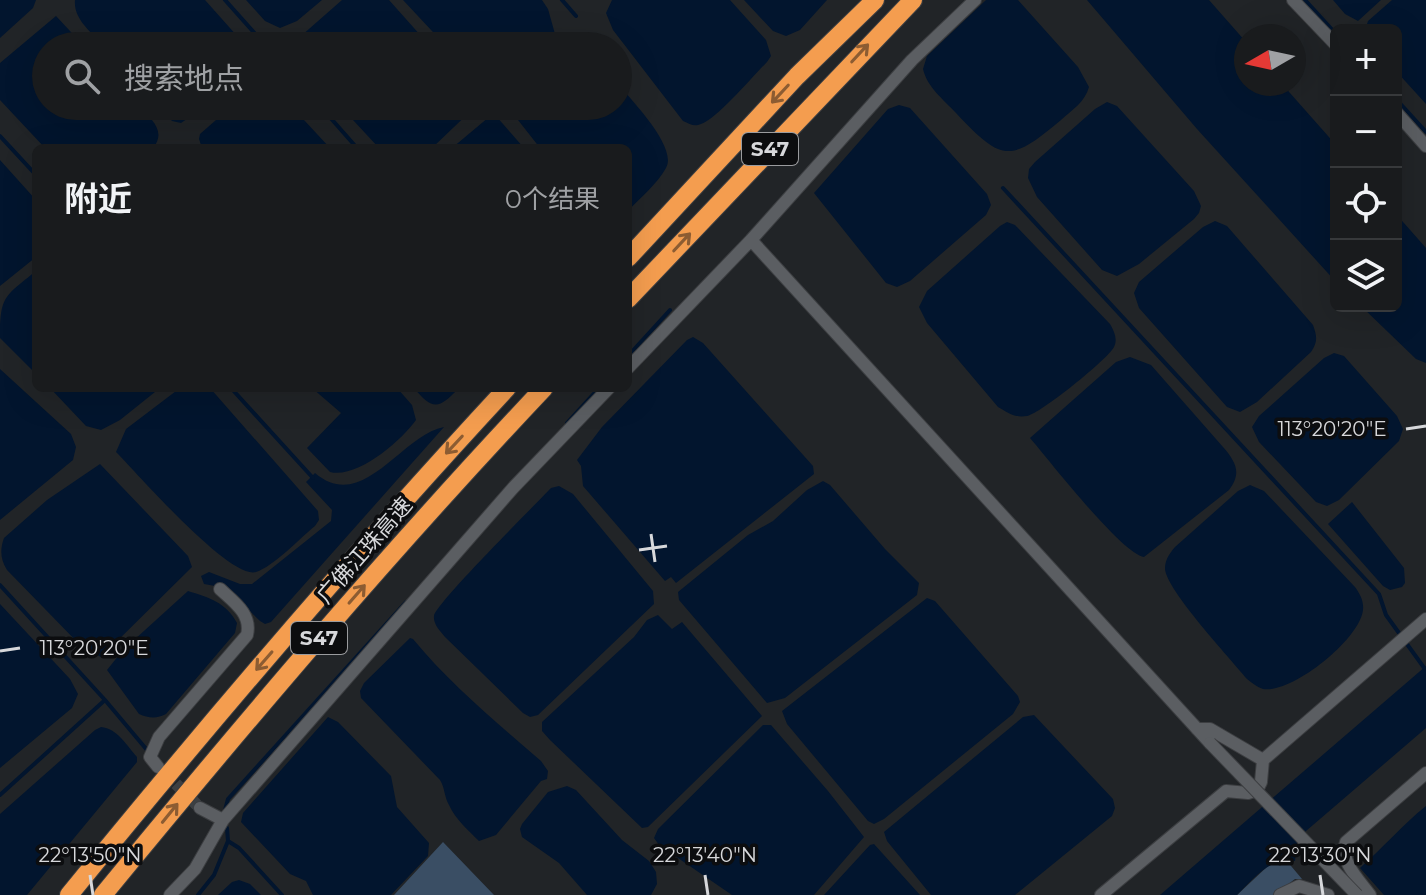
<!DOCTYPE html>
<html lang="zh">
<meta charset="utf-8">
<style>
body{margin:0;font-family:Montserrat,"Noto Sans SC",sans-serif;background:#222426;color:#f1f3f6}
.controls{position:absolute;right:24px;top:24px;display:grid;overflow:hidden;border-radius:12px;box-shadow:0 8px 32px #0002}
.controls button{width:72px;height:72px;display:grid;place-items:center;padding:0;border:0;border-bottom:2px solid #37393b;background:#191b1d;color:#f1f3f6;font:40px sans-serif}
.compass{position:absolute;left:1234px;top:24px;width:72px;height:72px;border-radius:50%;background:#191b1d;box-shadow:0 8px 32px #0002;rotate:261deg}
.list{margin:0;padding:0;list-style:none}
h2{display:flex;justify-content:space-between;align-items:center;height:104px;margin:0;padding:0 32px;font-size:34px}
h2 small{font-size:26px;font-weight:400;color:#9fa1a4}
.icon{flex:none;width:44px;height:44px;fill:none;stroke:currentColor;stroke-width:2;stroke-linecap:round;stroke-linejoin:round}
.map{position:relative;flex:none;width:1426px;height:895px;overflow:hidden}
.search{position:absolute;background:#191b1d;box-shadow:0 8px 32px #0002;left:32px;top:32px;width:600px;height:88px;display:flex;align-items:center;gap:20px;box-sizing:border-box;padding:0 28px;border-radius:44px;color:#9fa1a4;font-size:30px}
.panel{position:absolute;background:#191b1d;box-shadow:0 8px 32px #0002;left:32px;top:144px;width:600px;height:248px;border-radius:12px}
.map>svg:first-child{display:block}
.green{fill:#3a4e64}
.water{fill:#02152e}
.lines{fill:none;stroke-linecap:round;stroke-linejoin:round}
.stream{stroke:#02152e;stroke-width:4}
.minor-tunnel{stroke:#3c3f42;stroke-width:12;stroke-dasharray:12 6;stroke-linecap:butt}
.minor-casing{stroke:#3c3e41;stroke-width:14}
.highway-casing{stroke:#3c3e41;stroke-width:20}
.minor{stroke:#5b5e62;stroke-width:12}
.highway{stroke:#f49d4f;stroke-width:18}
.minor-bridge-casing{stroke:#3c3e41;stroke-width:14;stroke-linecap:butt}
.minor-bridge{stroke:#5b5e62;stroke-width:12}
.oneway{stroke:#8c5c32}
.ticks{fill:none;stroke:#d7d8db;stroke-width:3}
.labels{text-anchor:middle;stroke-width:7;stroke-linejoin:round;paint-order:stroke}
.shield{fill:#0c0d0f;stroke:#9a9b9e;stroke-width:2}
.shield-label{font-size:20px;font-weight:bold;fill:#d7d8db}
.street-label{font-size:22px;fill:#d7d8db;stroke:#0c0d0f}
.ticks-label{font-size:20px;text-anchor:middle;fill:#d7d8db;stroke:#0c0d0f;stroke-width:7;stroke-linejoin:round;paint-order:stroke}
</style>
<div class="map">
<svg width="1426" height="895" viewBox="0 0 1426 895">
<rect width="100%" height="100%" fill="#212427"/>
<!-- green -->
<path class="green" d="M443,842L494,895H394Z
M1286,860L1302,879H1295L1274,895H1237L1269,865Z"/>
<!-- water -->
<path class="water" d="M0,0H36L33,8L0,38Z
M75,0H205L246,46H104C92,33 73,19 75,0Z
M246,0H322L297,21L280,28L265,21Z
M342,0H389L430,46H297L301,36Z
M403,0H542L548,9L555,34L540,46H446Z
M612,0H730L766,40L771,56L767,62C753,76 717,119 701,124C694,127 690,124 683,121L613,30L606,13Z
M744,0H827L800,30L786,36L773,31Z
M986,0H1018L1078,67L1089,87C1085,102 1072,110 1061,120C1010,163 1002,162 956,113C944,100 927,87 923,69L927,56Z
M1087,0H1209L1246,42V84H1282L1336,145V282L1197,129Z
M1333,0H1381L1358,21L1345,14Z
M1392,0H1426V104L1396,71V30H1365L1368,21Z
M56,16L84,46H46V106H139C151,119 167,131 153,148H45L0,100V63Z
M618,84C631,100 678,147 666,168C657,184 640,198 628,211V148H540L507,106H618Z
M1107,102L1117,106L1194,191L1201,206L1199,213L1194,219L1139,264L1117,276L1102,270L1037,197L1028,178L1029,169L1035,162L1095,109Z
M899,105L910,108L987,194L991,205L986,215L910,281L897,287L886,283L814,193L888,109Z
M159,106H206L181,123L172,121Z
M232,106H291L330,148H202L199,139L200,134Z
M340,106H476L432,148H379Z
M496,116L524,148H452L489,117Z
M0,160L36,200V257L0,286Z
M1396,214L1426,248V363L1416,359L1361,306H1396Z
M1215,221L1227,226L1313,325C1317,336 1318,342 1311,352L1257,402L1240,412L1227,407L1139,308L1134,293L1139,282L1203,227Z
M1007,222L1015,225L1110,324C1114,331 1118,339 1114,347C1108,359 1040,414 1027,416C1015,418 1008,413 998,407L927,323L919,307L927,291L1000,226Z
M36,271V374L0,338C0,296 4,297 36,271Z
M693,337L703,343L813,466L814,474L676,583L671,577L665,581L583,486L581,466L577,460L602,427L687,340Z
M1334,353L1344,356L1397,416L1403,429L1399,441L1339,500L1327,506L1316,502L1259,442L1252,427L1259,416L1324,358Z
M1130,357L1151,365L1223,447C1236,462 1242,473 1229,490L1144,557C1122,554 1049,460 1030,438L1116,362Z
M0,369L71,434L76,447L73,460L0,520Z
M50,388H160L120,420L101,430L86,426Z
M180,388H210L318,511L319,520L315,526C299,539 274,566 256,572C230,580 137,473 116,452L126,429Z
M312,388H397L412,405L416,420C401,441 357,479 330,472L307,448L341,413Z
M414,388H459C439,409 433,411 414,388Z
M444,427L271,622L265,624L260,621L226,588L204,584L201,576L209,572L240,584H252L331,521L332,510L306,482L315,473C363,514 401,435 444,427Z
M100,464L188,556L192,567L101,657L82,647L7,570C0,559 0,549 4,538L47,500Z
M823,481L830,485L885,549L919,583L917,595L785,698L767,703L679,600L678,592L748,535L773,521L807,490Z
M1250,485L1264,491L1355,587C1360,594 1364,601 1363,610C1360,639 1292,694 1263,689C1257,687 1252,683 1247,679C1230,658 1167,591 1165,569C1165,560 1169,554 1175,547L1238,491Z
M559,486L573,494L653,591L654,604L538,715L530,717L523,713L445,637C440,631 433,624 434,616C436,603 536,504 551,488Z
M1352,502L1404,568L1405,583L1402,587L1390,590L1383,586L1328,524Z
M188,591C208,597 227,603 237,623L235,633L166,714C157,719 148,718 139,714L107,670L123,650Z
M927,598L935,601L1018,696L1020,702L1013,714L884,819L874,824L868,821L787,724L782,711Z
M0,604L70,679L78,694L72,708L0,768Z
M658,615L672,629L682,622L762,716L648,827L642,828L550,740L542,731V722L634,637L647,620Z
M410,638L413,639C451,685 496,722 541,761L548,771L547,779L541,781L496,835L479,841C468,830 456,820 449,805C444,796 445,788 440,780L361,698L360,691L364,683Z
M1426,666V728L1306,831L1297,843L1295,861C1269,857 1254,879 1237,895H1160Z
M1034,715L1113,799L1115,808L1112,816L1015,895H931L887,841L884,832L1023,717Z
M328,717L338,722L391,776L397,807L429,843L428,856L391,895H313L306,881L290,874L241,822L243,813Z
M763,725H771L828,791L864,837L814,895H732L659,845L654,838L658,829Z
M101,727C117,728 127,746 137,757V762L27,895H0V814L95,730Z
M567,786L576,790L622,840L649,861L656,872L657,884L651,895H587L559,863L522,837L520,829L522,824L548,792Z
M1426,806V895H1384L1360,868C1383,848 1402,825 1426,806Z
M874,844L920,895H824L870,845Z
M239,880L250,884L261,895H218L232,882Z"/>
<g class="lines">
<!-- stream -->
<path class="stream" d="M225,0L266,46
M562,0L576,16
M1305,0L1336,34
M1396,99L1426,132
M320,106L357,148
M0,136L36,175
M1003,188L1379,594L1386,615L1425,669
M628,356L670,310
M231,388L313,478
M567,423L599,388
M0,585L105,700L147,750
M0,795L105,700
M225,810L228,799L406,602
M227,828L228,841
M198,895L214,875L228,841L239,848L282,895"/>
<!-- minor-tunnel -->
<path class="minor-tunnel" d="M163,771L200,808"/>
<defs>
<path id="minor" d="M1293,0L1336,45
M1396,112L1426,146
M751,240L1210,743
M628,368L751,240L912,60L975,0
M1197,729H1210L1263,760
M158,767L150,757L159,737L247,635C252,614 234,602 220,589
M200,808L223,820
M170,895L195,869L223,820L513,488L609,388
M1101,895L1226,791L1248,793L1257,790L1261,782L1263,760L1426,619
M1280,895L1299,886L1328,895
M1370,895C1359,880 1339,861 1346,842L1426,773"/>
<path id="highway" d="M628,258L797,76L875,0
M628,299L913,0
M69,895C210,722 355,552 507,388
M103,895C245,722 390,551 544,388"/>
</defs>
<!-- minor casing -->
<use href="#minor" class="minor-casing"/>
<!-- highway casing -->
<use href="#highway" class="highway-casing"/>
<!-- minor -->
<use href="#minor" class="minor"/>
<!-- highway -->
<use href="#highway" class="highway"/>
<defs>
<path id="minor-bridge" d="M1210,743L1357,895"/>
</defs>
<!-- minor-bridge casing -->
<use href="#minor-bridge" class="minor-bridge-casing"/>
<!-- minor-bridge -->
<use href="#minor-bridge" class="minor-bridge"/>
</g>
<!-- one-way arrows -->
<defs><path id="oneway-shaft" d="M-6 0H5M1.5-3L5.5 0L1.5 3" fill="none" stroke-width="1.6" stroke-linecap="round" stroke-linejoin="round" transform="scale(2)"/></defs>
<g class="oneway">
<use href="#oneway-shaft" transform="translate(860 53) rotate(-47)"/>
<use href="#oneway-shaft" transform="translate(780 94) rotate(133)"/>
<use href="#oneway-shaft" transform="translate(682 242) rotate(-47)"/>
<use href="#oneway-shaft" transform="translate(454 445) rotate(133)"/>
<use href="#oneway-shaft" transform="translate(357 594) rotate(-49)"/>
<use href="#oneway-shaft" transform="translate(264 661) rotate(131)"/>
<use href="#oneway-shaft" transform="translate(170 813) rotate(-51)"/>
</g>
<!-- ticks -->
<path class="ticks" d="M1406,429L1426,426M651,534L655,562M639,550L667,546M0,651L20,648M90,875L93,895M705,875L708,895M1320,875L1323,895"/>
<g class="labels">
<!-- shield labels -->
<g class="shield">
<rect x="742" y="133" width="56" height="32" rx="6"/>
<rect x="291" y="622" width="56" height="32" rx="6"/>
</g>
<g class="shield-label">
<text x="770" y="156">S47</text>
<text x="319" y="645">S47</text>
</g>
<!-- street labels -->
<g class="street-label">
<text transform="translate(364 550) rotate(-49)" y="8">广佛江珠高速</text>
</g>
</g>
<g class="ticks-label">
<text x="1332" y="436">113°20'20"E</text>
<text x="94" y="655">113°20'20"E</text>
<text x="90" y="862">22°13'50"N</text>
<text x="705" y="862">22°13'40"N</text>
<text x="1320" y="862">22°13'30"N</text>
</g>
</svg>
<div class="controls">
<button>+</button>
<button>−</button>
<button><svg class="icon" aria-label="locate" viewBox="0 0 24 24"><circle cx="12" cy="12" r="6"/><path d="M12 2v4M12 18v4M2 12h4M18 12h4"/></svg></button>
<button><svg class="icon" aria-label="layers" viewBox="0 0 24 24"><path d="M12 4l9 5-9 5-9-5zM3 14l9 5 9-5"/></svg></button>
</div>
<svg class="compass" viewBox="-18 -18 36 36"><path d="M0-13l5 13h-10z" fill="#e53935"/><path d="M0 13l5-13h-10z" fill="#9fa1a4"/></svg>
<div class="search"><svg class="icon" aria-label="search" viewBox="0 0 24 24"><circle cx="10" cy="10" r="6"/><path d="M15 15l6 6"/></svg>搜索地点</div>
<section class="panel">
<h2>附近<small>0个结果</small></h2>
<ul class="list">
</ul>
</section>
</div>
